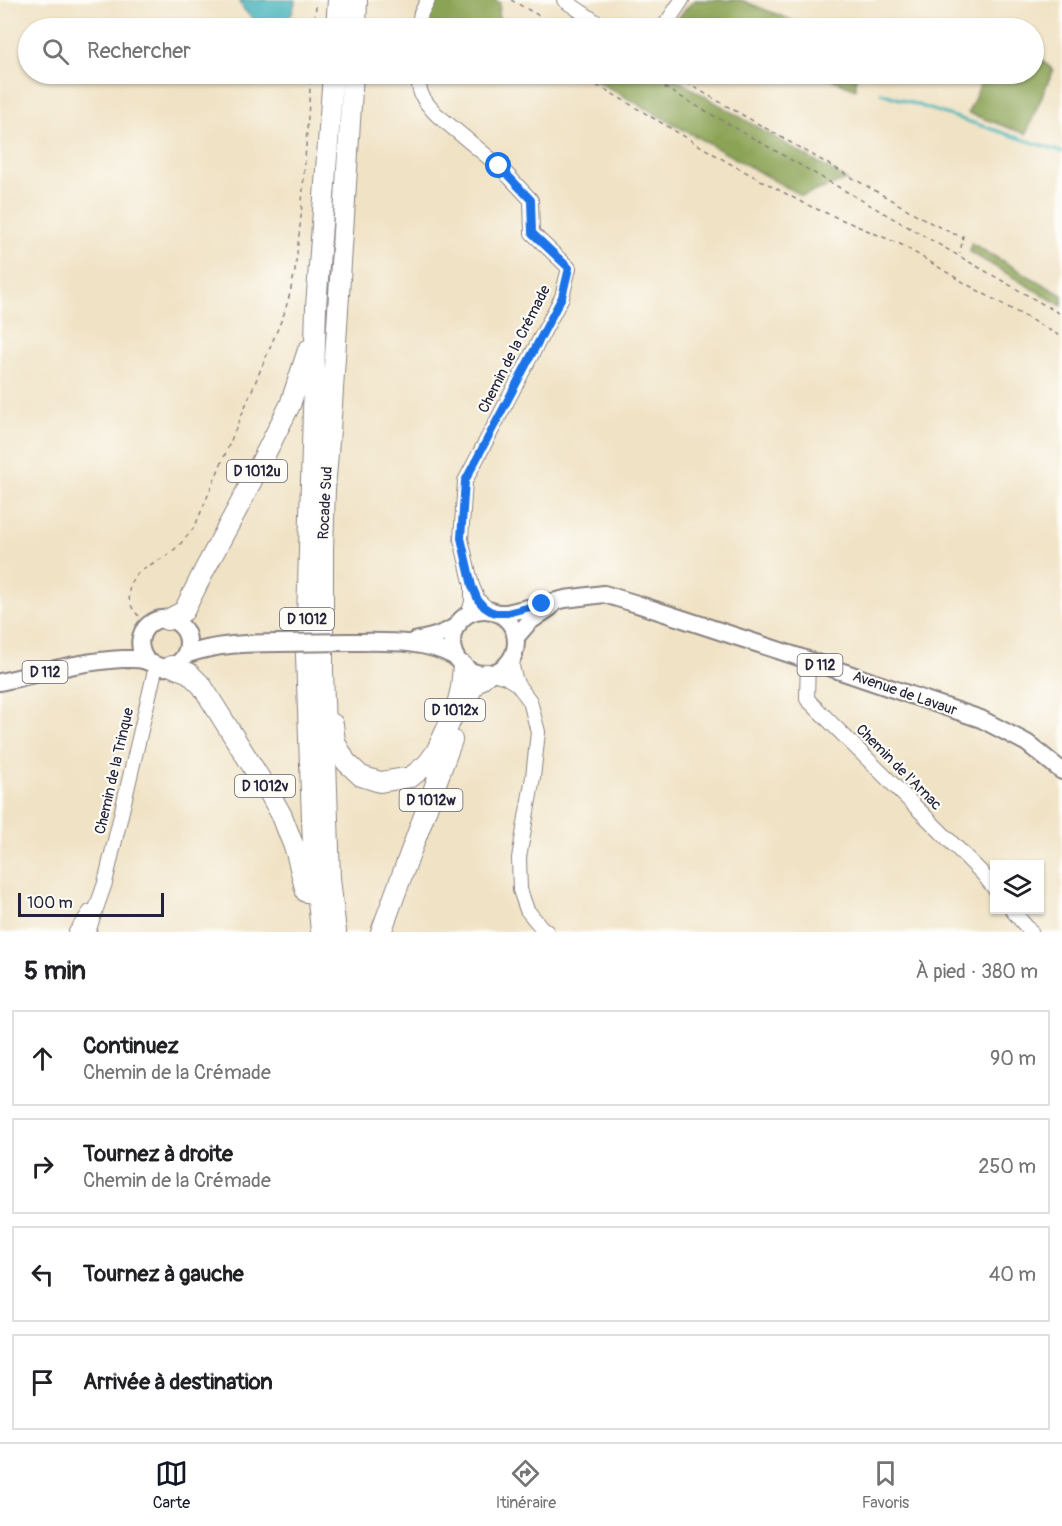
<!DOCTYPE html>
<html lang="fr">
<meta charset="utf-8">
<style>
body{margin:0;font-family:Pangolin,sans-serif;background:#f6f6f6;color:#202124}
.controls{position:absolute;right:18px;bottom:18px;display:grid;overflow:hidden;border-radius:0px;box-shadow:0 2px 4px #0004}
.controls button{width:54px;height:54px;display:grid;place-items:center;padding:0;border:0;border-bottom:2px solid #e0e0e0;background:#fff;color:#202124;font:30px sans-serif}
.scale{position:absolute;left:18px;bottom:15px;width:146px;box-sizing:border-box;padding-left:6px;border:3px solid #22223b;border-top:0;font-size:16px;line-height:21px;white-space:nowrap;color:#22223b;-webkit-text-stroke:4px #fdfcf7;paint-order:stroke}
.stop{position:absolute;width:18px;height:18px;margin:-14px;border:4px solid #1a73e8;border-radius:50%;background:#fff}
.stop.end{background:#1a73e8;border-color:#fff;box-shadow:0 2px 6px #0008}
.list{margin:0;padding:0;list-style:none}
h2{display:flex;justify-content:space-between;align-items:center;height:78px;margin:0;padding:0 24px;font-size:26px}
h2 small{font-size:20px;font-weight:400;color:#757577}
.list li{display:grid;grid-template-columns:39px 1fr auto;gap:18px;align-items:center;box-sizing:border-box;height:96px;margin:0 12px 12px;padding:0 12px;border:2px solid #e0e0e0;border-radius:0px}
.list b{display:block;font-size:22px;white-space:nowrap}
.list p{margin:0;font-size:20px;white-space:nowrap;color:#757577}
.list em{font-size:20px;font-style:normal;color:#757577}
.icon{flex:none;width:33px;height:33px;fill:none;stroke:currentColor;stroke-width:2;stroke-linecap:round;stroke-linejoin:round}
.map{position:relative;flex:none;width:1062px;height:932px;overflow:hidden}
.search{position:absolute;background:#fff;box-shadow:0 2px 4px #0004;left:18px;right:18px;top:18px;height:66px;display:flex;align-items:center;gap:15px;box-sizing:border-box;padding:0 21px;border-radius:33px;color:#757577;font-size:22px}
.sheet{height:510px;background:#fff}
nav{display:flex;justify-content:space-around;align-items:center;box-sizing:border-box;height:84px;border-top:2px solid #e0e0e0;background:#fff;font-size:16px;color:#757577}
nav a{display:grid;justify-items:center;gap:3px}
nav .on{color:#111827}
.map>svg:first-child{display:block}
.forest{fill:#8ba354;stroke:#566248;stroke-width:1.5}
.water{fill:#44b4ba;stroke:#336b7a;stroke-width:1.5}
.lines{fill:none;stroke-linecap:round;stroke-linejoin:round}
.stream{stroke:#44b4ba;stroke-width:3}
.minor-casing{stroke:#898280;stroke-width:16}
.major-casing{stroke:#898280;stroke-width:20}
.highway-casing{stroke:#898280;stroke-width:22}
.path{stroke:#898280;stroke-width:1.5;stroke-dasharray:4.5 4.5;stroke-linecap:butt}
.minor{stroke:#fff;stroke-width:14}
.major{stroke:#fff;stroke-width:16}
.highway{stroke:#fff;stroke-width:20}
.major-bridge-casing{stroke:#898280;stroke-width:20;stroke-linecap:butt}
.major-bridge{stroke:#fff;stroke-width:16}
.route{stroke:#1a73e8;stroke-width:8}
.labels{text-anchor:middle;stroke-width:4.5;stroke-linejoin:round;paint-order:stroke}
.shield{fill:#fdfcf7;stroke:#646373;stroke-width:1.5}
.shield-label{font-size:14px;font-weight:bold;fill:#22223b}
.street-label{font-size:15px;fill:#22223b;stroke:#fdfcf7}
</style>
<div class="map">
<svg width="1062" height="932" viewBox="0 0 1062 932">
<rect width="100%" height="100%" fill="#fdfcf7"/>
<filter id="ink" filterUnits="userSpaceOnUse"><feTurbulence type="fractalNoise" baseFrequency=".0167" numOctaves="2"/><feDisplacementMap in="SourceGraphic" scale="12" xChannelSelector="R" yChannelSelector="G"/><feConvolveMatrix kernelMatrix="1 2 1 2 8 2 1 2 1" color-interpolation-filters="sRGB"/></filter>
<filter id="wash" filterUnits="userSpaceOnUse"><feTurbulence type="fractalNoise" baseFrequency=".008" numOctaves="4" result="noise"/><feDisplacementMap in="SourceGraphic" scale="24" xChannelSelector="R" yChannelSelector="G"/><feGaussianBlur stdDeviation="1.35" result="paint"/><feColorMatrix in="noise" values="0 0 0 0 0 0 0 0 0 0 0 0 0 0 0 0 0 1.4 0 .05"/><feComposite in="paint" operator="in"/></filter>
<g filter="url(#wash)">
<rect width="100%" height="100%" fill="#f0e2c4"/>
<!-- forest -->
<path class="forest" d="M433,0H495L500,3L498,28H425L428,8Z
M694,0H741L811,28H709L694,22L690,28H669Z
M1034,53L1053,70L1026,134L968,113L979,88L981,74H1034Z
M584,74H667L847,180L802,196Z
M819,74H856V89Z
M971,243L1062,295V306L970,252Z"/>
<!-- water -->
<path class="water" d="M239,0H295C292,38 249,28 239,0Z"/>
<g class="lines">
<!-- stream -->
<path class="stream" d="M881,93L1062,152"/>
</g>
</g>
<g filter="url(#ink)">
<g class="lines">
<defs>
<path id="minor" d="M564,0L605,28
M418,28L421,13L428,0
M663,28L682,0
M418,74C418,93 423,100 436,114L499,166L531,200L532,233L569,268L562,297L465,481L461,539L472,586L478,600L490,611
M468,615L472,602V588
M514,654L512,666L514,675L517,684L530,701L538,732L533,777L519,858L520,890L527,910L541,927L547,932
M808,660L807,699L930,821L982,873L994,888
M493,673L506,677L517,684
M1012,910L1031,932
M76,932L90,912
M88,932L105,883L156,666"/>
<path id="major" d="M452 642a32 32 0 1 1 64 0a32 32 0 1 1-64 0Z
M496,613H507L565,599L604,594L637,604L808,660L981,719L1027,743L1062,771
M516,637L529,622L551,607
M414,641C430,638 444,635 458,625
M348,642C385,642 423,639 456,657
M185,655C216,644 247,643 280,643
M0,682C41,673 81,661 123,659C130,659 139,658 146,661C155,664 161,670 172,666C187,661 193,641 183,628C162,603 125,633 147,661"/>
<path id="highway" d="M336,28L338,0
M356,28L357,0
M167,620L184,611L205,569L240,504L290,405L308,350
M171,666L189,673L202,686L271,796L282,816L296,852L306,892
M464,707L473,686L487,674
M333,724L335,742L346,762L361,776L380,782L411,777L427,764L436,752L456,709L461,688L463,666
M321,932L313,846L306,656L316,307L333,74
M336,932L330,878L323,671V549L325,489L332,405L353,74
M381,932L452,740"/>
</defs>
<!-- minor casing -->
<use href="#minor" class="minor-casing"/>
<!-- major casing -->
<use href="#major" class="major-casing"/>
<!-- highway casing -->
<use href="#highway" class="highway-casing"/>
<!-- path -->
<path class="path" d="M511,0L561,28
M314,28L316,6
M564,28L570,19
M572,74L606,90L729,163L805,204L902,245L968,285L1062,337
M641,74L1062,315
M671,74L933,224L954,234L963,236L960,254
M139,616C133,611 129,603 129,595C128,570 152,566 169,554C179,546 187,537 195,526L284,314L289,297L295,271L301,217L311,74"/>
<!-- minor -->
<use href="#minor" class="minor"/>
<!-- major -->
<use href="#major" class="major"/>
<!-- highway -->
<use href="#highway" class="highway"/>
<defs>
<path id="major-bridge" d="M280,643L348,642"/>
</defs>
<!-- major-bridge casing -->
<use href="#major-bridge" class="major-bridge-casing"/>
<!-- major-bridge -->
<use href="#major-bridge" class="major-bridge"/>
</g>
</g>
<g class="lines" filter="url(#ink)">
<!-- route -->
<path class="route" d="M499,166L531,200L532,233L569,268L562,297L465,481L461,538L472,586L478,600L484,607L490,611L496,613H507L542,604"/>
</g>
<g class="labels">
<!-- shield labels -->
<g class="shield">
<rect x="227" y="460" width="60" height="22" rx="4.5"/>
<rect x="280" y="608" width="54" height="22" rx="4.5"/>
<rect x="797.5" y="654" width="45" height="22" rx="4.5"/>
<rect x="22.5" y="661" width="45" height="22" rx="4.5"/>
<rect x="425" y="699" width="60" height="22" rx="4.5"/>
<rect x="235" y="775" width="60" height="22" rx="4.5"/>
<rect x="399.5" y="789" width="63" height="22" rx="4.5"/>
</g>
<g class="shield-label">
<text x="257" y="476">D 1012u</text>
<text x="307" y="624">D 1012</text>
<text x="820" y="670">D 112</text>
<text x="45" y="677">D 112</text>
<text x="455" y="715">D 1012x</text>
<text x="265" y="791">D 1012v</text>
<text x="431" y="805">D 1012w</text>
</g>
<!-- street labels -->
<g class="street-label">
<text transform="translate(514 349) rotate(-63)" y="5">Chemin de la Crémade</text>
<text transform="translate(325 503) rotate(-87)" y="5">Rocade Sud</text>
<text transform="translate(905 693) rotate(19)" y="5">Avenue de Lavaur</text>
<text transform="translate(899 767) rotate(45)" y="5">Chemin de l'Arnac</text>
<text transform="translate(114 771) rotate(-77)" y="5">Chemin de la Trinque</text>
</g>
</g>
</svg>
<div class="controls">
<button><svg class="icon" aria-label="layers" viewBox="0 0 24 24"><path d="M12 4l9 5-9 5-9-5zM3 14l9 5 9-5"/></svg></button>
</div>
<div class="scale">100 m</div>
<div class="stop" style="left:499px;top:166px"></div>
<div class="stop end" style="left:542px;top:604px"></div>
<div class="search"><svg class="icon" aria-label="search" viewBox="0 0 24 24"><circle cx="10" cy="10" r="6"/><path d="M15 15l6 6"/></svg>Rechercher</div>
</div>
<section class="sheet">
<h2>5 min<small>À pied · 380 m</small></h2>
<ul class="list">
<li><svg class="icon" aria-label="ahead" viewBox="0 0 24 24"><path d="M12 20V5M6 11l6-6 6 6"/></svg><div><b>Continuez</b><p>Chemin de la Crémade</p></div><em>90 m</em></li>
<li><svg class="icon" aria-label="right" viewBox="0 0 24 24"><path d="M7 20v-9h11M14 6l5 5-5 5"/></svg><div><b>Tournez à droite</b><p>Chemin de la Crémade</p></div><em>250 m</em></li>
<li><svg class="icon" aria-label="left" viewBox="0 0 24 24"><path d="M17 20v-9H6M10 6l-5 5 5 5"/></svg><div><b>Tournez à gauche</b></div><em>40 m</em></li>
<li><svg class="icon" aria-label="arrive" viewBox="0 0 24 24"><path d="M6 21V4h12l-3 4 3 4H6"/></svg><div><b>Arrivée à destination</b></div></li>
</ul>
</section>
<nav>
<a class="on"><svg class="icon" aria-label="map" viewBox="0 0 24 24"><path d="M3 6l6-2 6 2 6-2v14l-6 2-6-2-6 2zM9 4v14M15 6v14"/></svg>Carte</a>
<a><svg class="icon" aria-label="directions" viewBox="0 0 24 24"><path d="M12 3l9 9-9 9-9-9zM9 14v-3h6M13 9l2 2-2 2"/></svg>Itinéraire</a>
<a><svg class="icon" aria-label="saved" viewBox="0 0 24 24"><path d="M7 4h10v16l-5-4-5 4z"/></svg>Favoris</a>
</nav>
